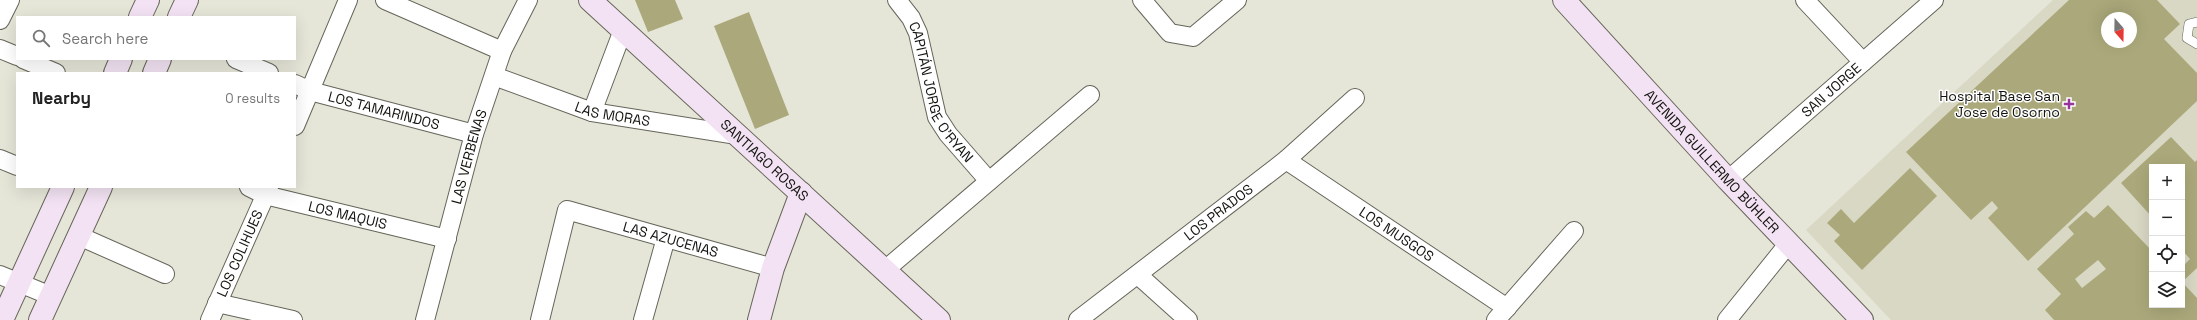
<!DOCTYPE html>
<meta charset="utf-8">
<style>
body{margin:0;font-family:"Space Grotesk",sans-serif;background:#f6f6f6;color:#222}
.controls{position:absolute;right:12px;bottom:12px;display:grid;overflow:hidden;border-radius:0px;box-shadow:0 4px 16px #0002}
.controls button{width:36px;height:36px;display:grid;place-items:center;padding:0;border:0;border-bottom:1px solid #e0e0e0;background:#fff;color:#222;font:20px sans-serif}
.compass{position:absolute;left:2101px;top:12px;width:36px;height:36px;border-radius:50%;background:#fff;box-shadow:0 4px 16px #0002;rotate:160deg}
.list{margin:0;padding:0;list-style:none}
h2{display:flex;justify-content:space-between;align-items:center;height:52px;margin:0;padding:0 16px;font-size:17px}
h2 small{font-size:13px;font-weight:400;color:#767676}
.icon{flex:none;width:22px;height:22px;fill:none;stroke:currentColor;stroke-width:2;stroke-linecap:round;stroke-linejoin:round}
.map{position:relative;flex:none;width:2197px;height:320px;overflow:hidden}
.search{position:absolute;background:#fff;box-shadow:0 4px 16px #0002;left:16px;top:16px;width:280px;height:44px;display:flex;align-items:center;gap:10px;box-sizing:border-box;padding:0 14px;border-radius:0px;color:#767676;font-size:15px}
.panel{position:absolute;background:#fff;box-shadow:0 4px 16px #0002;left:16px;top:72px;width:280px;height:116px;border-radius:0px}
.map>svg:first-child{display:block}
.built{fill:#d9d8c4;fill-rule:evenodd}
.building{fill:#aba97b;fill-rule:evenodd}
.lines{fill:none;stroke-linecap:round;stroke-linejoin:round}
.lane-casing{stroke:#66655a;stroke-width:10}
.street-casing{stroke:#66655a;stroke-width:20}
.secondary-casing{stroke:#66655a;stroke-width:24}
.lane{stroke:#fff;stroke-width:9}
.street{stroke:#fff;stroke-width:18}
.secondary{stroke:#f2e2f3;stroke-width:22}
.poi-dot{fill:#95359d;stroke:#fff;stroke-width:1.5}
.labels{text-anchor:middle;stroke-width:3;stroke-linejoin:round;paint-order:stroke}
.street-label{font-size:14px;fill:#13130f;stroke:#fff}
.poi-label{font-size:14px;fill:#13130f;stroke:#fff;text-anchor:end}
</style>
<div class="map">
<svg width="2197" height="320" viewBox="0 0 2197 320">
<rect width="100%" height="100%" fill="#e5e5d8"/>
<!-- built -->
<path class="built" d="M2053,0H2197V320H1891L1806,230ZM2107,18H2131V42H2107ZM2152,167H2182V305H2152Z"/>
<!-- building -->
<path class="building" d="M635,0H675L683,19L648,32Z
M2069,0H2157L2180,24L2164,39L2197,73V101L2028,261L1988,218L1998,208L1992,201L1971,220L1906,152ZM2107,18H2131V42H2107Z
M749,12L789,115L755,129L714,26Z
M2171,137L2195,162L2197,160V268L2182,282L2197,298V320H2054L2045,310L2061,294L2037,269L2074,234L2068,227L2086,211L2094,218L2108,205L2152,251V305H2182V267L2190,259L2182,250V167H2152V217L2121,183ZM2098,260L2106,269L2082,288L2075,279Z
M1910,168L1937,196L1862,270L1834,241L1840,235L1827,223L1841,209L1854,223Z"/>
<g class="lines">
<defs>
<path id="lane" d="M2197,22L2189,24L2187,38L2197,44"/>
<g id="street">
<path d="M385,0L502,51"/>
<path id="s1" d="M897,0L911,18L918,33L937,117L948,134L989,181"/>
<path d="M1142,0L1170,33L1193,37L1237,0"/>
<path d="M1805,0L1863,62"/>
<path d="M0,20L10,0"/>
<path d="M0,49L17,56"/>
<path d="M23,59L56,73"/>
<path d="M236,59L269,73"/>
<path id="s2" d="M494,76L592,112L737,135"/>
<path id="s3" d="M295,84L310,91L474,134"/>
<path d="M592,112L623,30"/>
<path d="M295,126L348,0"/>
<path d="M0,159L17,166"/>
<path id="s4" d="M1286,160L1507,308"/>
<path id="s5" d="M1728,180L1934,0"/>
<path id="s6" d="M249,187L265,195L447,239"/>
<path d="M79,236L165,274"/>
<path d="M885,270L1090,95"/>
<path d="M0,275L51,296"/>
<path d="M1138,275L1188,320"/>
<path d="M217,303L293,320"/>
<path id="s7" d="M210,320L269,187"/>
<path id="s8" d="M425,320L474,134L502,51L528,0"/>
<path id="s9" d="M540,320L567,210L773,268"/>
<path d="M643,320L666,238"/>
<path id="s10" d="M1078,320L1286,160L1355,98"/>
<path d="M1496,320L1574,231"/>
<path d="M1727,320L1789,243"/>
</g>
<g id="secondary">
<path id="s11" d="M590,0L939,320"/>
<path id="s12" d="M1564,0L1728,180L1862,320"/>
<path d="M140,17L148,0"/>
<path d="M179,17L187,0"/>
<path d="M115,73L121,59"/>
<path d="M154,73L160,59"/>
<path d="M2,320L63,187"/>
<path d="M40,320L101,187"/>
<path d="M759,320L773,268L801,193"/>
</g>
</defs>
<!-- lane casing -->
<use href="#lane" class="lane-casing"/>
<!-- street casing -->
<use href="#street" class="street-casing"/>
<!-- secondary casing -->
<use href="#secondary" class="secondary-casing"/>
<!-- lane -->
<use href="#lane" class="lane"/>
<!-- street -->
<use href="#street" class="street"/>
<!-- secondary -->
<use href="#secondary" class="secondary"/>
</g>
<!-- markers -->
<path class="poi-dot" d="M2067 98h4v4h4v4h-4v4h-4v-4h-4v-4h4z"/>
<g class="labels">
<!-- street labels -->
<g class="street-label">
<text dy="5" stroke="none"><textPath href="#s5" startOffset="137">SAN JORGE</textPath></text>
<text dy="5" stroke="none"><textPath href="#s1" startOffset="104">CAPITÁN JORGE O'RYAN</textPath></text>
<text dy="5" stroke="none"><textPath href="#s3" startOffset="93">LOS TAMARINDOS</textPath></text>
<text dy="5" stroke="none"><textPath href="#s2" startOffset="125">LAS MORAS</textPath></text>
<text dy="5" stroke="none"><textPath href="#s8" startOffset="169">LAS VERBENAS</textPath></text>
<text dy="5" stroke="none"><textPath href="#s11" startOffset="237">SANTIAGO ROSAS</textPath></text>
<text dy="5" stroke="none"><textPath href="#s12" startOffset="219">AVENIDA GUILLERMO BÜHLER</textPath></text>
<text dy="5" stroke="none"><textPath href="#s10" startOffset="177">LOS PRADOS</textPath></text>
<text dy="5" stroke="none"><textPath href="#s6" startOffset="103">LOS MAQUIS</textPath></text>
<text dy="5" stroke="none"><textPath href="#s4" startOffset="133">LOS MUSGOS</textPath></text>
<text dy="5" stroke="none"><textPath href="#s9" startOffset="221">LAS AZUCENAS</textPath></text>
<text dy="5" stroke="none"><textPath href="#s7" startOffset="73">LOS COLIHUES</textPath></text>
</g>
<!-- poi labels -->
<g class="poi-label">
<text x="2060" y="101">Hospital Base San<tspan x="2060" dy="16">Jose de Osorno</tspan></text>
</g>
</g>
</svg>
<div class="controls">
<button>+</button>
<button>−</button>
<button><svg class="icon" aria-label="locate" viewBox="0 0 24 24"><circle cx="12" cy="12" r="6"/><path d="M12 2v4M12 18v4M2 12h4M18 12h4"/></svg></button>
<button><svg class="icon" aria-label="layers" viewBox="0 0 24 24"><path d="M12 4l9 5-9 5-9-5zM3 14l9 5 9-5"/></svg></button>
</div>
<svg class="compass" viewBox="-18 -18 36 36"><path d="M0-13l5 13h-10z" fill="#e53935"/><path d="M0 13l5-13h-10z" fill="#767676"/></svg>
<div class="search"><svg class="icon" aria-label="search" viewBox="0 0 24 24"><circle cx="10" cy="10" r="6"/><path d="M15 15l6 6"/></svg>Search here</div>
<section class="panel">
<h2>Nearby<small>0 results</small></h2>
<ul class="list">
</ul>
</section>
</div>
